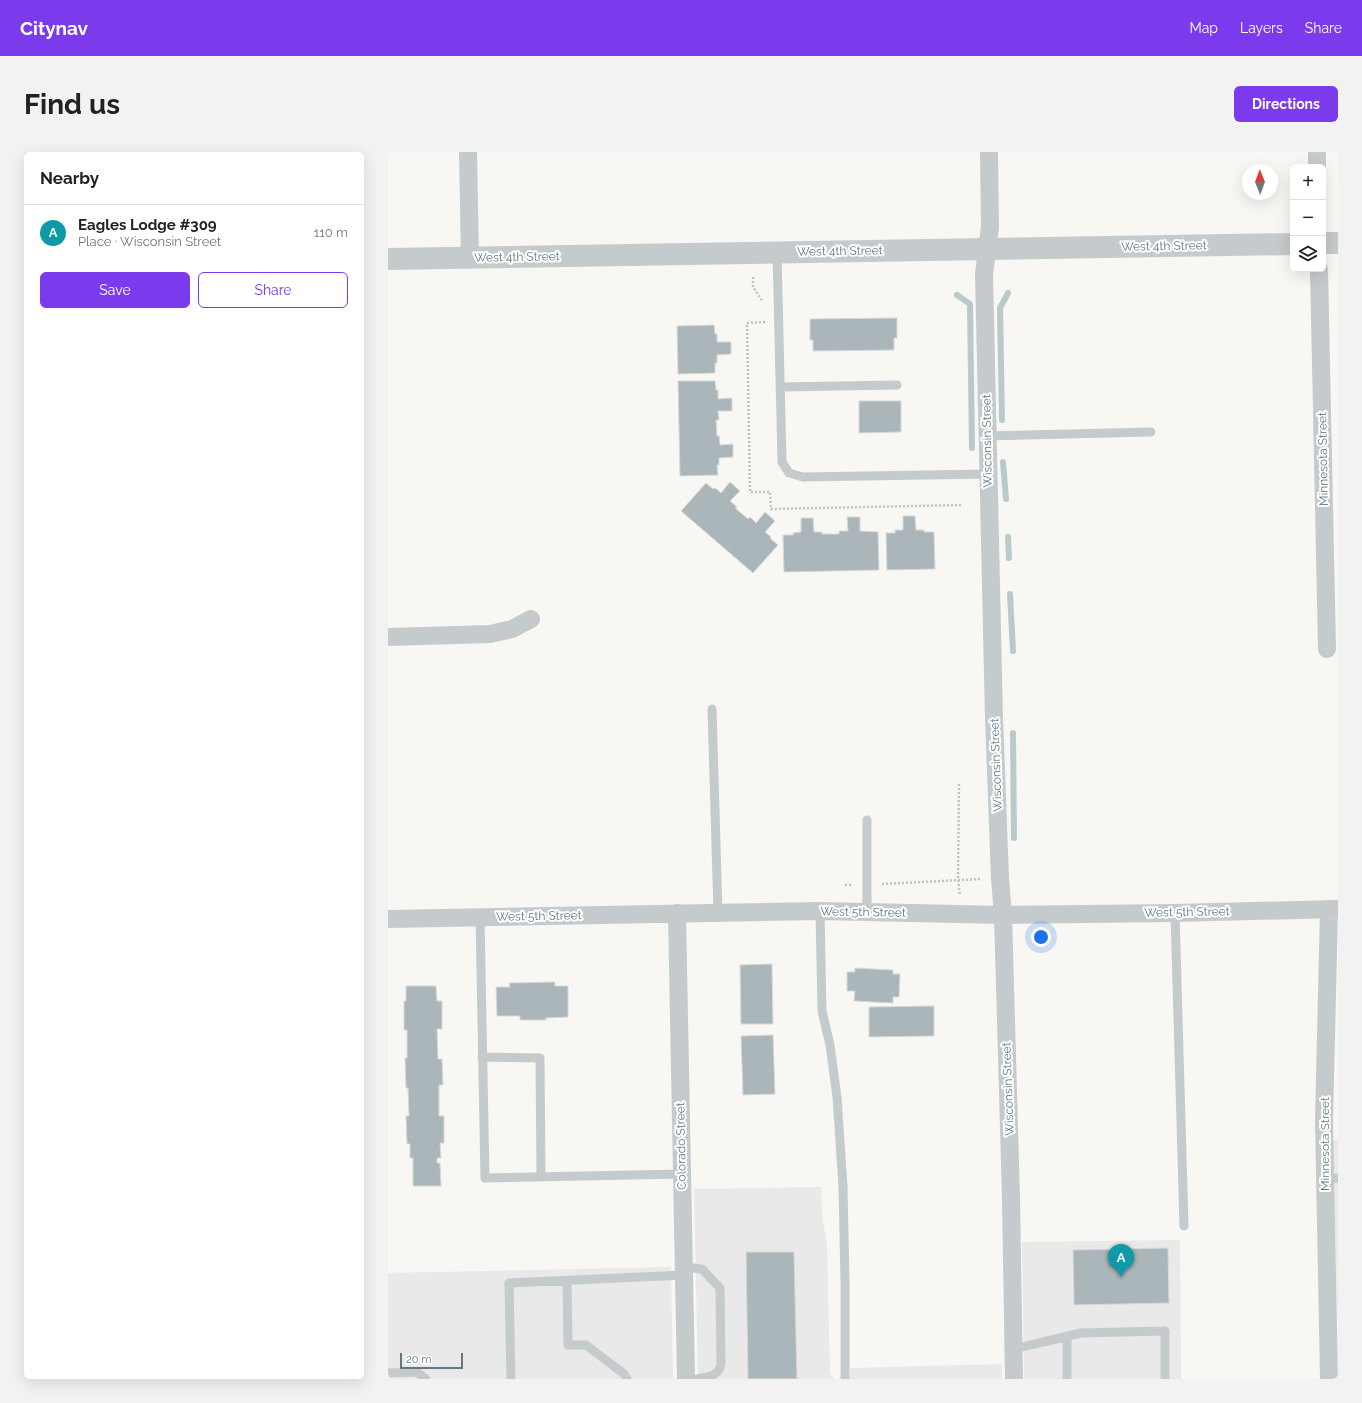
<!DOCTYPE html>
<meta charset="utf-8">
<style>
body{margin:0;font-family:Raleway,sans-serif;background:#f2f2f2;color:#202124}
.controls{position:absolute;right:12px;top:12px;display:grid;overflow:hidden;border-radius:6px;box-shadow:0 4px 16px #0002}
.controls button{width:36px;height:36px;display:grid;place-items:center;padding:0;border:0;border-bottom:1px solid #e0e0e0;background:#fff;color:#202124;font:20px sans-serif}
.compass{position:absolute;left:854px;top:12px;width:36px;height:36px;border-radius:50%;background:#fff;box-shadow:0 4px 16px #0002;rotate:359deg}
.scale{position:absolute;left:12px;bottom:10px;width:63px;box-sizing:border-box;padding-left:4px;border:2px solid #617781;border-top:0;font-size:11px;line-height:14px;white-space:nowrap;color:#617781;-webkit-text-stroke:3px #fff;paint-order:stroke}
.you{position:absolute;left:653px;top:785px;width:14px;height:14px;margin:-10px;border:3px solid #fff;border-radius:50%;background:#1a73e8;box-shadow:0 0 0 6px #1a73e833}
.badge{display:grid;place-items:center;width:26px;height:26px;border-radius:50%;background:#7c3aed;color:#fff;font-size:13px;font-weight:700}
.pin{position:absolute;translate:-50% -33px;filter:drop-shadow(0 1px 2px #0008)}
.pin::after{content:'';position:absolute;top:21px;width:14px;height:12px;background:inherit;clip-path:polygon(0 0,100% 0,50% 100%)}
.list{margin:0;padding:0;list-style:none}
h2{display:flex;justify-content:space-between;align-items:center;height:52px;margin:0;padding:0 16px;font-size:17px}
h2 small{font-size:13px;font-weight:400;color:#757577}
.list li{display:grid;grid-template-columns:26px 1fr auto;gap:12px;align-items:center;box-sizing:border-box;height:56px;padding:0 16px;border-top:1px solid #e0e0e0}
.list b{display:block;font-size:15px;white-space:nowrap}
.list p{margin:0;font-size:13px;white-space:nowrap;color:#757577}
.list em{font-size:13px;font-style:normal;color:#757577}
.actions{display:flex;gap:8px;padding:12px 16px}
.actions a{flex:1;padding:9px 0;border:1px solid #7c3aed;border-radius:6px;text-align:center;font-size:14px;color:#7c3aed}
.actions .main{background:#7c3aed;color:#fff}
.icon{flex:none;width:22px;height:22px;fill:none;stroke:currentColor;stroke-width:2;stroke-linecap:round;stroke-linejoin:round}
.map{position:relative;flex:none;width:950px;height:1227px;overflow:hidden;border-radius:6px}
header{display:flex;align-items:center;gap:24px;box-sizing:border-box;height:56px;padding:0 20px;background:#7c3aed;color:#fff}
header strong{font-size:19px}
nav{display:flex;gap:22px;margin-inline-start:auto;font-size:14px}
.intro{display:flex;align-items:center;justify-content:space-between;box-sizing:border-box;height:96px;padding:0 24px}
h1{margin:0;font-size:28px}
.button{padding:10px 18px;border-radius:6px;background:#7c3aed;color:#fff;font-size:14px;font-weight:700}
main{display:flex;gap:24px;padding:0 24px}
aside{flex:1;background:#fff;border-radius:6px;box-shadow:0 4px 16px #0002}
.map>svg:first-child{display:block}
.built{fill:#e8e9e8}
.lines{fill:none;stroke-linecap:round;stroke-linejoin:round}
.stream{stroke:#bacacc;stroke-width:6}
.building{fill:#abb6ba;stroke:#d9d9d7}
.path{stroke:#bec2c3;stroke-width:2.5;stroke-dasharray:2 2;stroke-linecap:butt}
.service{stroke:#c5cacc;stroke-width:9}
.minor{stroke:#c5cacc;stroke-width:18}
.tertiary{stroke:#c5cacc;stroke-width:22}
.labels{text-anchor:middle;stroke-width:4;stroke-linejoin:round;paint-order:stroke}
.street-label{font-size:12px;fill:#617781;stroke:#fff}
</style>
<header>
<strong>Citynav</strong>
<nav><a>Map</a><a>Layers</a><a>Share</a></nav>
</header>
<div class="intro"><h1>Find us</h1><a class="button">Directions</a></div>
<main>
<aside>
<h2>Nearby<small></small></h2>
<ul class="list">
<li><span class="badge" style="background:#0f9aa8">A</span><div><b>Eagles Lodge #309</b><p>Place · Wisconsin Street</p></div><em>110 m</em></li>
</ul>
<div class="actions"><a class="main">Save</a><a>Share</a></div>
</aside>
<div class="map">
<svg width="950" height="1227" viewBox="0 0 950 1227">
<rect width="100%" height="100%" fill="#f8f7f4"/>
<!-- built -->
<path class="built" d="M945,988H950V1181Z
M433,1035L434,1063L439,1092L442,1221L446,1227H310L306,1037Z
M792,1088L793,1227H636L634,1090Z
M283,1115L285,1227H0V1121Z
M614,1212V1227H462V1216Z"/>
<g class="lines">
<!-- stream -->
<path class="stream" d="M569,143L582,152L584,296
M614,268L612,156L620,141
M615,310L618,347
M620,385L621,406
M622,442L625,499
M625,581L626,686"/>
</g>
<!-- building -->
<path class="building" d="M509,166V186H506V198L425,199V188H422V167Z
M326,173L327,182H329V190H343V202L329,203V211H327V221L290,222L289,174Z
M290,229H327L328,238H330V247L344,246V259H330L331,268H328L329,284H331L332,293L345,292V305L331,306V313H329L330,323L292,324Z
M471,249H513V280L471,281Z
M342,330L352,339L342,349L349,355L347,356L360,367L362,365L368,371L377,360L387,369L377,380L383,385L382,386L390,393L365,421L293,359L318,331L325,337L327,336L333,341Z
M515,364H527L528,378H536V380H546L547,417L499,418L498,381H507V378H515Z
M459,365H472V379L490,380L491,418L396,420L395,383H405V381L413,380V366H425L426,380H434V382H451V379H460Z
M384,812L385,872H353L352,813Z
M467,816L505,818V822H512L511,845H505V851L466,849L467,839H459V820H467Z
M167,830V834H180V865L158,866V868H132V864H109L108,835H122L121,831Z
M18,834H48L49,849H54V877H49L50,907H54L55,933H51V964H56V991H52L53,1006H49V1011H52L53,1034H25V1006H22V992H19L18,964H21L20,936H18L17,906H19V878H16V849H18Z
M546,854V884L481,885V855Z
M385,883L387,942L355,943L353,884Z
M780,1096L781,1151L686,1153L685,1098Z
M358,1100H406L409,1227H360Z"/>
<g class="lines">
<!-- path -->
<path class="path" d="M365,125V135L375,150
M376,169V170L359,171L362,340H382L383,357L573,353
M571,632L570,727L572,743
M494,732L593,727
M457,733H463"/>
<!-- service -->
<path class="service" d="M389,100L394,310L401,321L415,325L600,322
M393,235L509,233
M599,284L763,280
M324,557L330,761
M432,759L434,859L442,893L449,945L455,1034L457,1130V1227
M479,760V668
M787,761L796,1074
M92,765L97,1026L294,1022
M94,905L152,906L153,1025
M937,1027L950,1026
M296,1115L314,1117L332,1136L333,1211C331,1225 321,1224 309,1227
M179,1129L180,1193H198L235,1221L239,1227
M679,1185V1227
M625,1197L693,1181L777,1179V1227
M0,1221L29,1220L38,1227
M123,1227L121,1131L296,1123"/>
<!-- minor -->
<path class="minor" d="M80,0L82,106
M601,0L602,75L596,122L606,566L612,726L615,763L623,1046L626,1227
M929,0V15
M931,117L939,497
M0,485L102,482L124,477L143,467
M289,761L298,1227
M0,767L432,759L615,763L787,761L950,757
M941,1227L936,969L941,757"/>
<!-- tertiary -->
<path class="tertiary" d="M935,91H950
M0,107L905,92"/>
</g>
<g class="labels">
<!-- street labels -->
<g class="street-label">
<text transform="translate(776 94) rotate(-1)" y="4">West 4th Street</text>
<text transform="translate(452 99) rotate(-1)" y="4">West 4th Street</text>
<text transform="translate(129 105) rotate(-1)" y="4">West 4th Street</text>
<text transform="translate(599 289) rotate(-91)" y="4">Wisconsin Street</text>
<text transform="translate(935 307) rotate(-91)" y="4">Minnesota Street</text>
<text transform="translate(608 613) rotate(-92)" y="4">Wisconsin Street</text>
<text transform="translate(475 760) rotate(1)" y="4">West 5th Street</text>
<text transform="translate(799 760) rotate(-1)" y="4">West 5th Street</text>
<text transform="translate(151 764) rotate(-1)" y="4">West 5th Street</text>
<text transform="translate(620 937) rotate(-92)" y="4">Wisconsin Street</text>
<text transform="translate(937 992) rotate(-90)" y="4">Minnesota Street</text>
<text transform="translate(293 994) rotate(-91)" y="4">Colorado Street</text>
</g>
</g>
</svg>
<div class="controls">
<button>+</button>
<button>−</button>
<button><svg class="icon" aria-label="layers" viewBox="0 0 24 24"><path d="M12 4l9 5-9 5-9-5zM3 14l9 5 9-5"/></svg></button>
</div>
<svg class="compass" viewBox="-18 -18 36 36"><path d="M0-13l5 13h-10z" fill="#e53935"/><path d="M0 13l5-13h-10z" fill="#757577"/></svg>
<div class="scale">20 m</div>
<div class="you"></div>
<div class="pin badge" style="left:733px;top:1125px;background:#0f9aa8">A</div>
</div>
</main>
